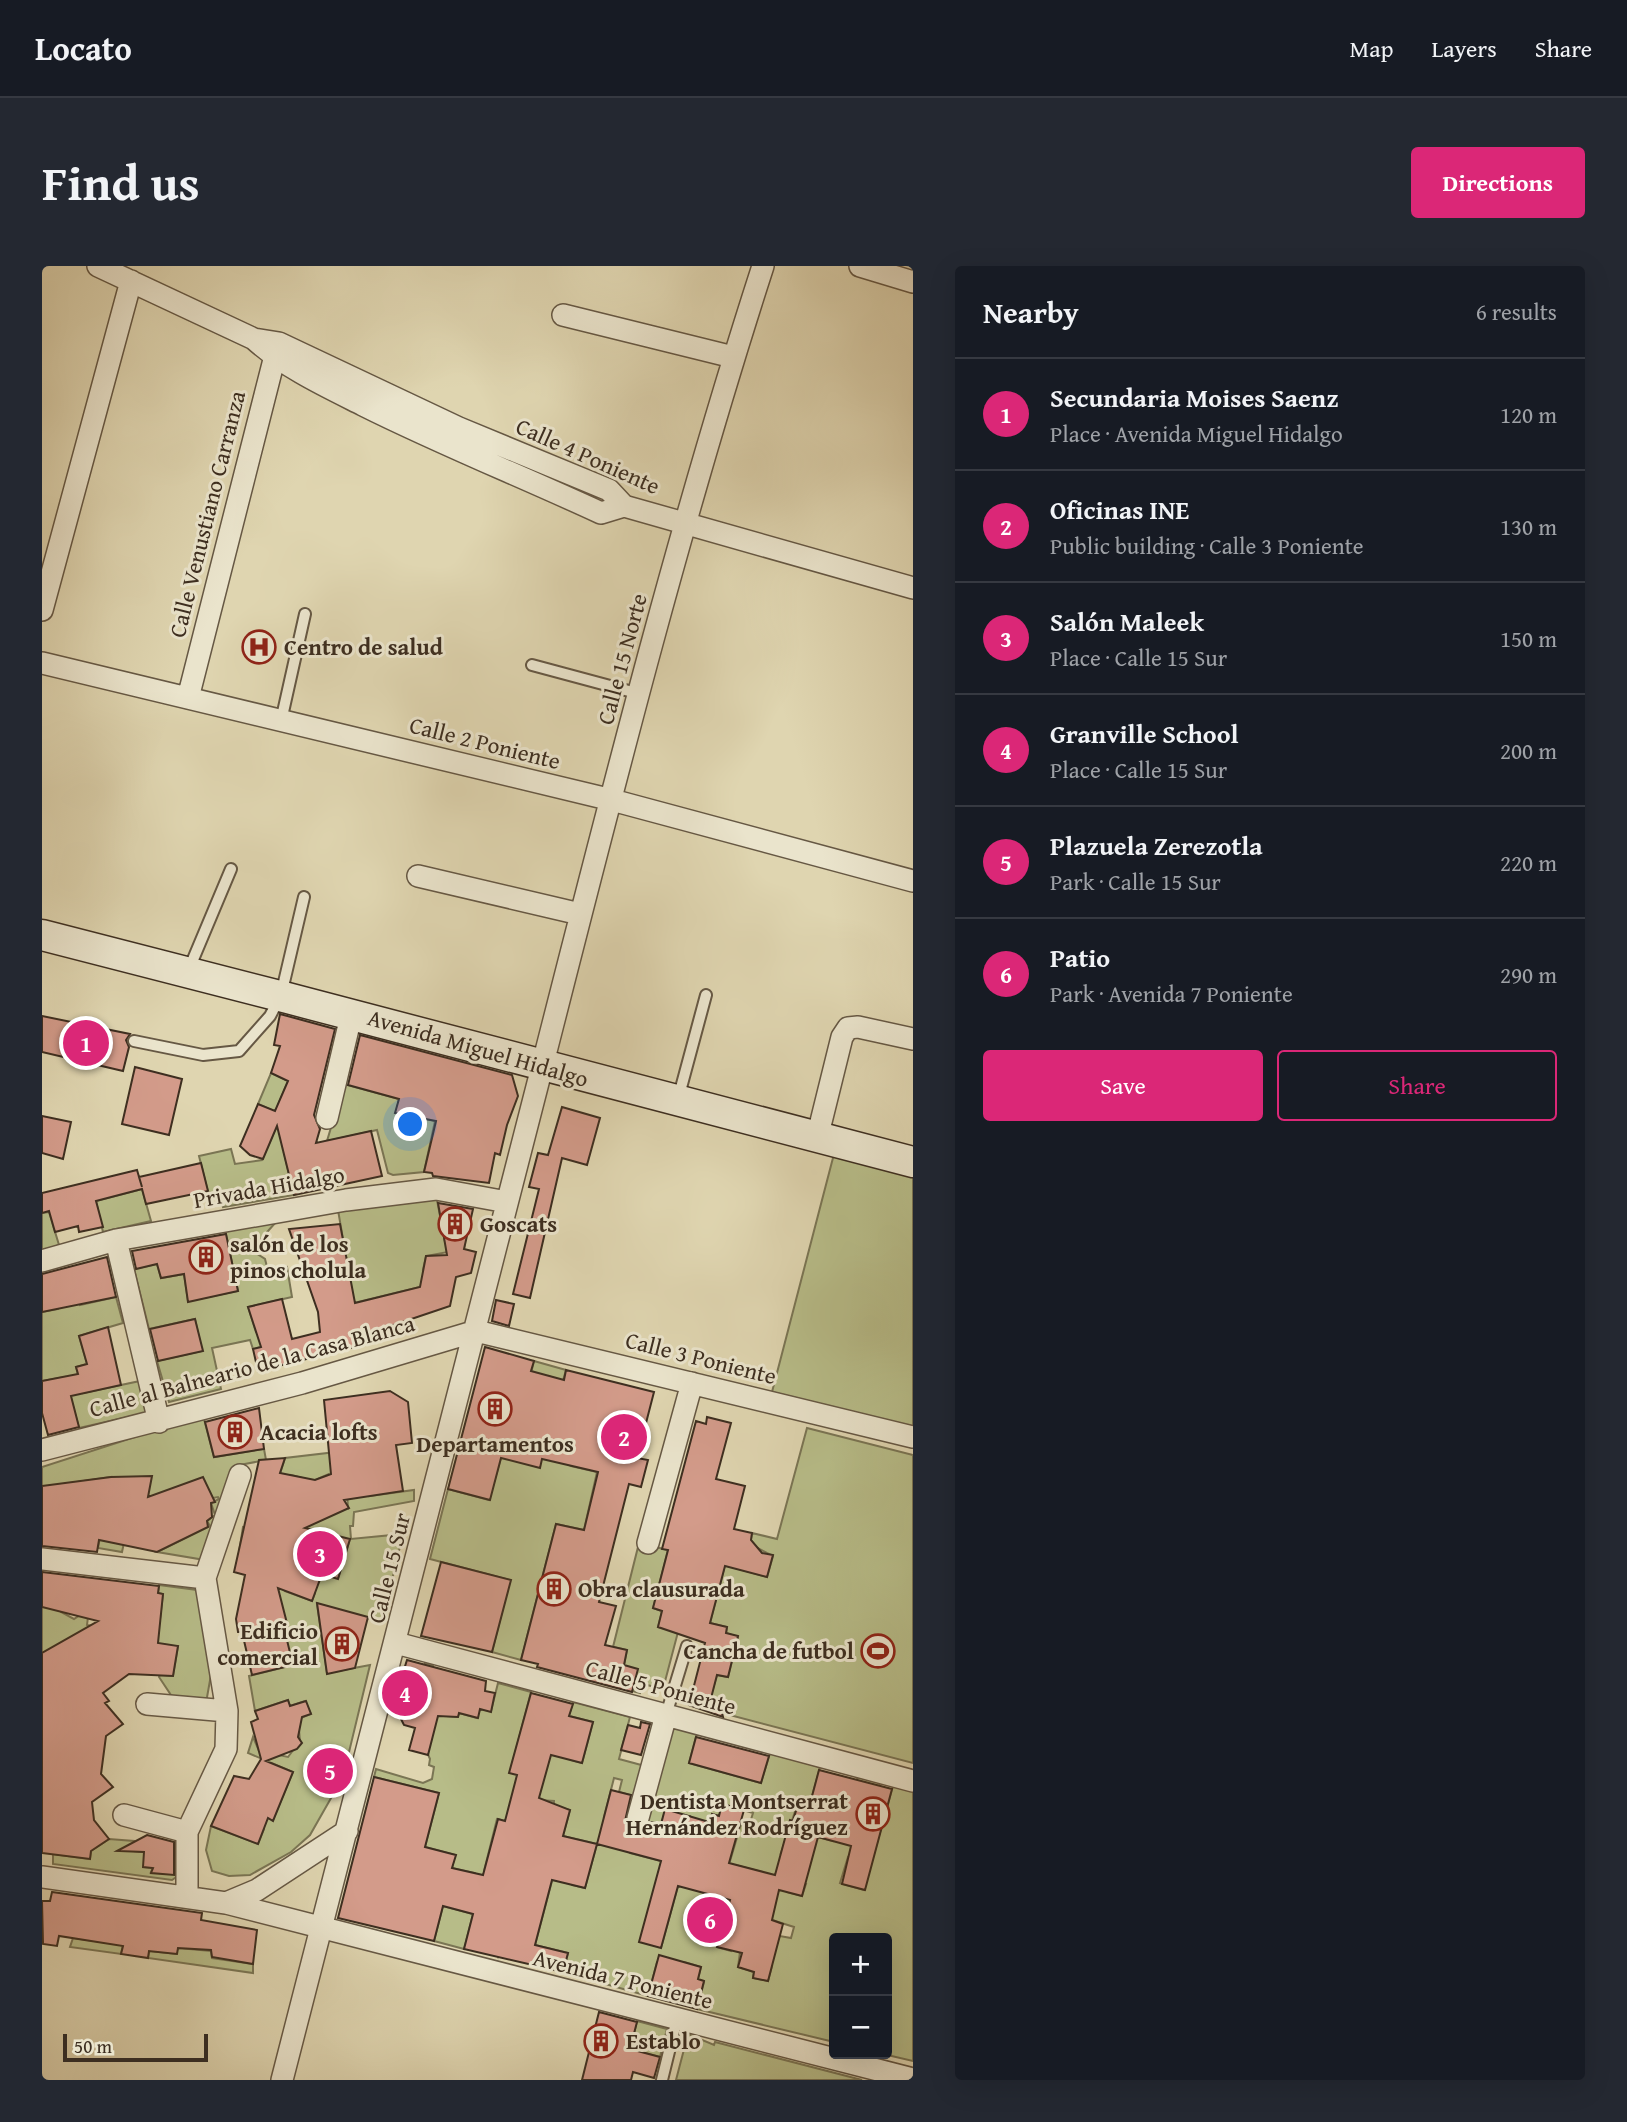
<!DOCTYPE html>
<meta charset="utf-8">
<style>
body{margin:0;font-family:"Gentium Book Plus",serif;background:#242831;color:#f1f3f6}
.controls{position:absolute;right:21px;bottom:21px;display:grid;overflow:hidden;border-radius:7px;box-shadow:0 7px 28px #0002}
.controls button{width:63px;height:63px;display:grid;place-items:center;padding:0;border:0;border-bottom:2px solid #363941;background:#171b24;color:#f1f3f6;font:35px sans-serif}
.scale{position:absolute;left:21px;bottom:18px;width:145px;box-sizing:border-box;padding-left:7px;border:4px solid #3d2e20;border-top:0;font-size:19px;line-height:24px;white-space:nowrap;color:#3d2e20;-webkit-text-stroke:5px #eae4cc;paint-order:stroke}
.you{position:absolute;left:369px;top:859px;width:24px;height:24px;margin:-18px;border:5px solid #fff;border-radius:50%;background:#1a73e8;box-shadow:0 0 0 10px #1a73e833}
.badge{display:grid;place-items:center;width:46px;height:46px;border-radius:50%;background:#db2777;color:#fff;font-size:23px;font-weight:700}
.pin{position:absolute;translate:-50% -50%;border:4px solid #fff;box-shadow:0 2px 7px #0006}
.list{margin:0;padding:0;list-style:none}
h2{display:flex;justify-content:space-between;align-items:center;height:91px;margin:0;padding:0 28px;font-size:30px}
h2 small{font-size:23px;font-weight:400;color:#9ea1a6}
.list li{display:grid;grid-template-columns:46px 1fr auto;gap:21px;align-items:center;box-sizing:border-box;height:112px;padding:0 28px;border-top:2px solid #363941}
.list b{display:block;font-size:26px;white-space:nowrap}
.list p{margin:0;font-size:23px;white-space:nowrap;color:#9ea1a6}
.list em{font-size:23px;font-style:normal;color:#9ea1a6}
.actions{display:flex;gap:14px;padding:21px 28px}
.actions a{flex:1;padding:16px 0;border:2px solid #db2777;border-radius:7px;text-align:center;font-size:24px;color:#db2777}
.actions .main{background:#db2777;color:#fff}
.map{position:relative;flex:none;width:871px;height:1814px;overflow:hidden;border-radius:7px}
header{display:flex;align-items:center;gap:42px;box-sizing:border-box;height:98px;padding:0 35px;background:#171b24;border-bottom:2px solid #363941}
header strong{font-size:33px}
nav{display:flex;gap:38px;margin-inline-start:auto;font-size:24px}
.intro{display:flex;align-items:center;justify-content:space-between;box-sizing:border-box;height:168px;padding:0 42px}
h1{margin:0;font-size:49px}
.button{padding:18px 32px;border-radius:7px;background:#db2777;color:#fff;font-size:24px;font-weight:700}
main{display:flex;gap:42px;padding:0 42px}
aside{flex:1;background:#171b24;border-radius:7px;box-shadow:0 7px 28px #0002}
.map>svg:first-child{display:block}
.green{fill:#b7bc88;stroke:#7a7554;stroke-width:2;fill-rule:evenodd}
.building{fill:#d39b8a;stroke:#3d2e20;stroke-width:2}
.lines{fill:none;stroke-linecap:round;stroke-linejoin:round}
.lane-casing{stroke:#665844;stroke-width:14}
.street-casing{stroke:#665844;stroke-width:24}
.secondary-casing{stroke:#3d2e20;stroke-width:33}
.lane{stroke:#eae4cc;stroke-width:10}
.street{stroke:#eae4cc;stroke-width:21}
.secondary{stroke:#eae4cc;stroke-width:30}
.labels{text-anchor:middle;stroke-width:6;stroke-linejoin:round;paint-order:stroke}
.street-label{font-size:23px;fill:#3d2e20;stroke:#eae4cc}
.poi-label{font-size:23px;font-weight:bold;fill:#3d2e20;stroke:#eae4cc;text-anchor:start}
</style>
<header>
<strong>Locato</strong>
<nav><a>Map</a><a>Layers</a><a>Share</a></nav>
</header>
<div class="intro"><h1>Find us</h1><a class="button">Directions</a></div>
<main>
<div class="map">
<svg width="871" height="1814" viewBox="0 0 871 1814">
<rect width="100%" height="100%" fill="#dfd5b0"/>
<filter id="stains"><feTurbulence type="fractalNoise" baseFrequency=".00286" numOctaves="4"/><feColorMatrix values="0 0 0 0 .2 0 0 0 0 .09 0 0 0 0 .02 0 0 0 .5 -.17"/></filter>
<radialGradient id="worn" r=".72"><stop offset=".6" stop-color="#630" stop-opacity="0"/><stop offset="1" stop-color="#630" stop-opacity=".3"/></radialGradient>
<!-- green -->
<path class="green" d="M229,807L246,815L236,839L254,843L252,852L275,860L269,880L242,887L252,929L181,941L177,927L167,930L157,890L189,883L193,898L220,894L236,857L252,862L254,855L216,838Z
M302,818L357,833L354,847L393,855L382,906L351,909L346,907L335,864L285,875Z
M792,888L871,909V1161L730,1126Z
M100,923L109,955L61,966L54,935Z
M377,930L395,934L403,976L423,975L422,983L384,990L381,1004L386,1006L382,1020L312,1037L296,944Z
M7,946L17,979L0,985V947Z
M234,956L209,984L223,993L226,1005L245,1001L250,1031L206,1041L214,1066L234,1077L211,1083L208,1074L170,1082L179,1123L127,1136L115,1095L160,1085L153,1053L107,1063L92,1003L115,998L119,1012L142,1008L146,1035L196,1025L183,964Z
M31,1019L38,1039L74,1031L81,1057L37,1070L45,1098L34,1101L41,1127L98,1115L104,1147L37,1162L23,1111L0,1115V1046L16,1043L14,1023Z
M492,1095L524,1104L520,1118L507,1110L502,1114L488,1111Z
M161,1149L172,1191L222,1183L224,1194L192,1200L163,1294L115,1286L168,1260L165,1255L173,1249L169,1237L177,1233L176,1231L103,1244L96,1211L80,1286L56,1282L69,1211L15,1219L0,1260V1201Z
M765,1162L871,1189V1497L680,1447V1443L666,1440L675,1409L686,1411L696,1371L684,1367L685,1361L668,1357L683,1299L725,1311L731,1290L708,1278L710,1267L735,1273Z
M354,1179L328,1230L372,1224V1235L312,1246L311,1260H308L309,1273L361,1268L340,1356L275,1338L285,1407L328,1399L301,1511L268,1569L249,1586L208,1609L187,1610L170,1605L164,1584L169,1560L216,1578L222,1563L217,1548L231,1554L251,1506L206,1487L211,1471L217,1485L246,1491L258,1475L256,1453L269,1448L263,1435L248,1440L246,1434L213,1445L207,1410L251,1399L242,1370L248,1369L245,1357H240L197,1286L201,1261L242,1271L264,1213L249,1209L246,1216L236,1214L243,1192ZM287,1208L305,1226L306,1242L273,1214ZM308,1273L296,1312L261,1303L273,1327L270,1335L243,1325L249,1301Z
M502,1185L529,1200L555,1206L542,1264L514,1258L479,1394L450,1386L468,1314L388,1293L406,1223L447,1234L459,1192Z
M597,1277L626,1284L611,1342L620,1345L616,1361L636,1366L621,1423L601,1418L598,1427L590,1425L582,1399L585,1384L571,1381Z
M117,1319L155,1324L173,1386L164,1437L131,1432L117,1411L118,1409L131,1410L136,1380L0,1387V1320L19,1346L32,1353L47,1343L45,1359L68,1363L118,1353L121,1328L116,1327Z
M383,1397L391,1399L380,1439L392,1449L416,1451L417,1447L435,1452L438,1443L449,1445L456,1417L489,1426L468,1506L518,1452L529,1494L540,1497L551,1456L527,1450L531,1436L588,1451L577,1493L603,1500L595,1531L577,1526L580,1514L572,1512L562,1551L595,1560L588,1587L619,1595V1682L636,1620L686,1602L699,1558L707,1560L711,1547L681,1538L677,1550L670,1548L654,1603L648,1550H631L634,1540L625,1538L619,1559L627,1565L596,1557L624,1458L655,1467L647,1497L719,1517L728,1487L778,1501L769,1534L758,1531L739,1587L776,1571L791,1575L805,1548L816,1510L838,1517L816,1594L806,1591L798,1617L822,1624L851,1520L871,1525V1795L841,1788H845V1672H792V1776L655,1743L662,1716L656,1713L659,1701L642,1696H615L606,1730L521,1706L526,1687L493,1679L515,1596L534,1601L530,1619L543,1622L555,1578L521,1570L528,1544L512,1540V1535L497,1534L456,1690L433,1607L410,1602L413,1589L383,1581L397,1527L332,1511L334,1503L381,1517L390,1513L392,1501L387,1499L388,1493L369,1449ZM455,1553L463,1555L442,1605ZM697,1600L720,1606L689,1685L675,1681ZM748,1613L764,1618L760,1630L745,1626ZM730,1654L752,1661L749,1672L738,1670L717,1696L730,1700L726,1715L711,1712L712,1706L696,1701L698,1686Z
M135,1567L140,1607L130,1614L11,1598V1588L48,1593L49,1585L67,1573L92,1575V1585L102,1586V1601L111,1602L109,1606L132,1608Z
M401,1640L431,1648L422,1683L392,1675Z
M31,1672L81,1679L79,1688L28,1681Z
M136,1682L169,1685L170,1692L211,1698V1707L106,1692L107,1685L134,1688Z
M595,1755L625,1763L618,1791L588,1783Z
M646,1768L672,1779L673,1776L820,1814H634Z"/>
<!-- building -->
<path class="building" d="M238,748L293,763L272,849L278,863L274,877L329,865L340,910L252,929L235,860L221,893L208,889L198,880L216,838L233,845L246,815L229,807L238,780L232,779Z
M0,750L88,768L84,774L87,781L81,805L0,786Z
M318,769L470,809L476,830L465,859L458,889L453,887L447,917L391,910L390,907L382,906L394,855L353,847L357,833L306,819Z
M93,801L140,813L127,869L80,858Z
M520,841L558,852L545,899L520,892L488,1032L471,1028L497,923L487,921L496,887L506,889Z
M0,850L29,856L21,893L0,887Z
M159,897L166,925L104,938L100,923L54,935L61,961L37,966L36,960L13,966L7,945L0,947V927L95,904L100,921L97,911Z
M396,937L431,943L422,983L434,986L429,1007L414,1011L408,1040L319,1070L321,1079L216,1105L211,1083L219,1081L206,1041L240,1033L250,1073L278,1066L276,1046L247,963L298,958L313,1037L378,1021L384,990L405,989Z
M184,968L196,1025L146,1036L142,1008L119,1012L115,998L94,1003L90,985Z
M65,991L74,1031L0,1046V1008Z
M454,1034L472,1038L467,1060L450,1055Z
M153,1053L161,1085L116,1095L108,1063Z
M66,1061L79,1119L29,1130L37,1161L6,1169L0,1147V1115L36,1108L34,1101L45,1098L37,1070Z
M443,1081L492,1095L489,1105L522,1114L524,1104L612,1126L595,1192L606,1194L599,1221L587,1218L557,1336L574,1340L563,1379L585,1384L582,1399L596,1403L590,1426L495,1401L496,1398L479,1394L514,1258L542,1264L556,1206L500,1193L498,1202L459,1192L448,1234L406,1223Z
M348,1125L366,1136L370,1177L354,1179L361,1225L302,1234L307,1242L263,1262L308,1273L296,1313L280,1308L270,1335L236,1322L248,1369L244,1370L251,1399L210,1409L200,1366H196L194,1353L203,1309L192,1306L217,1194L243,1192L238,1207L273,1214L289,1208L282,1134Z
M217,1142L222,1183L172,1191L163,1156Z
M665,1151L689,1157L674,1213L703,1220L692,1263L710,1267L709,1274L720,1287L731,1289L725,1311L683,1300L668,1357L685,1361L684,1367L696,1370L686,1411L675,1409L667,1440L679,1443L681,1451L647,1439L663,1377L616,1361L620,1345L611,1342L626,1284L620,1283L654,1155L664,1158Z
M110,1210L106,1231L161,1211L173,1236L169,1237L170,1251L165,1255L166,1261L115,1286L57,1274L55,1286L0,1280V1220L69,1211Z
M399,1296L469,1314L450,1386L379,1370Z
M0,1306L117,1320L116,1327L121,1328L116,1377L136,1380L131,1410L87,1408L61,1427L67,1435L63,1437L81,1458L64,1470L59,1508L71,1521L50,1536L52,1554L67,1573L49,1585L48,1593L0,1587V1387L56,1355L0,1341Z
M275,1337L326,1351L313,1402L285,1408Z
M365,1394L444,1415L443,1425L453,1427L449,1446L438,1443L436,1452L417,1447L416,1451L396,1450L386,1489L367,1484L373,1462L362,1459L358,1451L348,1448Z
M489,1427L531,1438L527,1450L551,1456L540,1497L509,1489L497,1532L528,1544L521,1570L555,1578L543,1622L510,1614L493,1679L526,1687L521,1706L422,1683L431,1648L401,1640L392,1675L296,1652L332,1511L397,1527L383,1581L414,1589L410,1602L441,1609L456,1553L463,1555L475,1509L467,1507Z
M246,1434L248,1440L264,1435L269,1448L260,1451L256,1471L260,1477L255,1483L224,1495L251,1506L231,1555L226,1552L216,1578L169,1560L192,1510L207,1513L219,1493L209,1456L216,1453L213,1445Z
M599,1456L608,1458L599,1489L579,1484L586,1459L598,1462Z
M654,1471L727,1490L719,1517L647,1497Z
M777,1504L850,1523L823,1624L800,1618L809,1580L776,1571L760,1630L737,1624L730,1654L741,1658L726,1715L711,1712L712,1706L696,1701L700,1687L675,1681L688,1634L636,1620L619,1682L597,1676L619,1595L555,1578L569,1524L589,1529L583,1555L593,1565L605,1562L609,1556L619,1558L623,1543L667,1556L670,1548L677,1550L680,1538L702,1544L687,1597L733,1609L748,1554L751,1555L758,1531L769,1534Z
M105,1569L132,1576V1609L109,1607L111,1602L101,1601L102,1586L75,1585Z
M10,1626L160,1647L159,1654L215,1664L211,1698L170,1691L169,1684L136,1682L135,1688L107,1685L106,1692L79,1688L81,1680L17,1670L15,1680L1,1678L0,1635H8Z
M617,1689L659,1701L656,1713L662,1715L655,1743L606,1730Z
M557,1746L595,1756L588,1783L618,1791L612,1812L591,1806L589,1814H540Z"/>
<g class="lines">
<defs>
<path id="lane" d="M490,399L598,428
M239,455L263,348
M147,703L189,603
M92,775L161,789L197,785L228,750L239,729L262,631
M636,833L664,729
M624,1449L645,1380
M620,1814L635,1753"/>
<path id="street" d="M56,0L212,73C244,102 283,120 321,139C399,178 479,210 559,247L582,240
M818,0L871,16
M521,49L691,91
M212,73L237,77L417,162L567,224L582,240L871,322
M0,344L89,15
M0,397L570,534L871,615
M146,432L236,78
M376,610L538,648
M285,852L310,746
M775,872L800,771L806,762L816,761L871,773
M74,974L117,1156
M0,995L74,974L304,934L394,923L465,936
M0,1184L260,1117L434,1065L871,1171
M606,1277L650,1117
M0,1293L163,1312
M354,1377L871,1515
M105,1438L185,1445
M82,1549L145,1566
M596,1552L624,1449
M0,1611L184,1637L871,1813
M145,1630V1566L184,1483L185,1445L163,1312L198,1209
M184,1637L215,1624L305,1565
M240,1814C327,1479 413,1144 498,809C567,538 635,266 721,0"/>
<path id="secondary" d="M0,669C291,742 580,822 871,896"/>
</defs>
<!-- lane casing -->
<use href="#lane" class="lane-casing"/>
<!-- street casing -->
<use href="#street" class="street-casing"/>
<!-- secondary casing -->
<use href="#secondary" class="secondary-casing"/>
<!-- lane -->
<use href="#lane" class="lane"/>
<!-- street -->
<use href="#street" class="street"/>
<!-- secondary -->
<use href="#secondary" class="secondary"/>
</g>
<!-- icons -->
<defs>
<symbol id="hospital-ring" viewBox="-11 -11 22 22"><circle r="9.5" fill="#eae4cc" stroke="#8f2418" stroke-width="1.5"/><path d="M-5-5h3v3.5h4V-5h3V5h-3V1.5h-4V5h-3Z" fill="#8f2418"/></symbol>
<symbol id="building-ring" viewBox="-11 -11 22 22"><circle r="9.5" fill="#eae4cc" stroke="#8f2418" stroke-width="1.5"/><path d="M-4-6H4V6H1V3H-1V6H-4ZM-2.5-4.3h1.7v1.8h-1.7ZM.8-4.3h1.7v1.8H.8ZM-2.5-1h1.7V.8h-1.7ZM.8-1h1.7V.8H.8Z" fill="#8f2418"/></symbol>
<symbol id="stadium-ring" viewBox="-11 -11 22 22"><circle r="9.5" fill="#eae4cc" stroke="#8f2418" stroke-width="1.5"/><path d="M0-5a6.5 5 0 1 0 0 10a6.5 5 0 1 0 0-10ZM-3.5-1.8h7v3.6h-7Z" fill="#8f2418"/></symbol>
</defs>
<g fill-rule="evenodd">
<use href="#hospital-ring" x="198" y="362" width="38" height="38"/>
<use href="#building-ring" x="394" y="939" width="38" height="38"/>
<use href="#building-ring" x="145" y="972" width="38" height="38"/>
<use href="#building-ring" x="434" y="1124" width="38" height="38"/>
<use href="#building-ring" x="174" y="1147" width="38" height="38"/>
<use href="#building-ring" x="493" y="1304" width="38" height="38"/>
<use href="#building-ring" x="281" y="1359" width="38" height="38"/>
<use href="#stadium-ring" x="817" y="1366" width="38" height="38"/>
<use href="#building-ring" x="812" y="1529" width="38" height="38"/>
<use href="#building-ring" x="540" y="1756" width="38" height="38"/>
</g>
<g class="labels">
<!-- street labels -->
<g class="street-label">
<text transform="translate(546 190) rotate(24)" y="8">Calle 4 Poniente</text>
<text transform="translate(165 248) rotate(-76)" y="8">Calle Venustiano Carranza</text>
<text transform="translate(580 393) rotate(-75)" y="8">Calle 15 Norte</text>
<text transform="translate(443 477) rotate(14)" y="8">Calle 2 Poniente</text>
<text transform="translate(436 782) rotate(16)" y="8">Avenida Miguel Hidalgo</text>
<text transform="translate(227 921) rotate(-10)" y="8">Privada Hidalgo</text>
<text transform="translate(659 1092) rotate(14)" y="8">Calle 3 Poniente</text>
<text transform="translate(210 1100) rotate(-15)" y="8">Calle al Balneario de la Casa Blanca</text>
<text transform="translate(347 1302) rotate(-76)" y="8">Calle 15 Sur</text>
<text transform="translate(619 1421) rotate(15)" y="8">Calle 5 Poniente</text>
<text transform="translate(581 1713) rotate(14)" y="8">Avenida 7 Poniente</text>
</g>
<!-- poi labels -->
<g class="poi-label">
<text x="242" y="389">Centro de salud</text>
<text x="438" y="966">Goscats</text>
<text x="188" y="986">salón de los<tspan x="188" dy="26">pinos cholula</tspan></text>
<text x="218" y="1174">Acacia lofts</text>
<text x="453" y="1186" text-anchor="middle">Departamentos</text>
<text x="536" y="1331">Obra clausurada</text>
<text x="276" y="1373" text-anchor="end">Edificio<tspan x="276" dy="26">comercial</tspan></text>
<text x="812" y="1393" text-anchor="end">Cancha de futbol</text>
<text x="806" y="1543" text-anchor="end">Dentista Montserrat<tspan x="806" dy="26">Hernández Rodríguez</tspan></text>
<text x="584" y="1783">Establo</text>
</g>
</g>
<rect width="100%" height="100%" filter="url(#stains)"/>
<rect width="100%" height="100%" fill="url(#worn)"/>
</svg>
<div class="controls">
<button>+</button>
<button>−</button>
</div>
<div class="scale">50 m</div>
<div class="you"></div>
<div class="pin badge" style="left:44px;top:777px">1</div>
<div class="pin badge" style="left:582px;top:1171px">2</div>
<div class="pin badge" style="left:278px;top:1288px">3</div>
<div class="pin badge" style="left:363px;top:1427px">4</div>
<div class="pin badge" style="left:288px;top:1505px">5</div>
<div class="pin badge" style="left:668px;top:1654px">6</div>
</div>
<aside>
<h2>Nearby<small>6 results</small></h2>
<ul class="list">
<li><span class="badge">1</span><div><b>Secundaria Moises Saenz</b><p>Place · Avenida Miguel Hidalgo</p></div><em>120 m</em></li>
<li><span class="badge">2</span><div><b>Oficinas INE</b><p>Public building · Calle 3 Poniente</p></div><em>130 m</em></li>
<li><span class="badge">3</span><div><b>Salón Maleek</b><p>Place · Calle 15 Sur</p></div><em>150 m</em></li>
<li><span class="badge">4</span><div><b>Granville School</b><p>Place · Calle 15 Sur</p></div><em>200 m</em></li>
<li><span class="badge">5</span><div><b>Plazuela Zerezotla</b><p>Park · Calle 15 Sur</p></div><em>220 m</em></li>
<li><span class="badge">6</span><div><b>Patio</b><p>Park · Avenida 7 Poniente</p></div><em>290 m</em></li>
</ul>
<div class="actions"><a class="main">Save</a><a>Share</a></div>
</aside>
</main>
